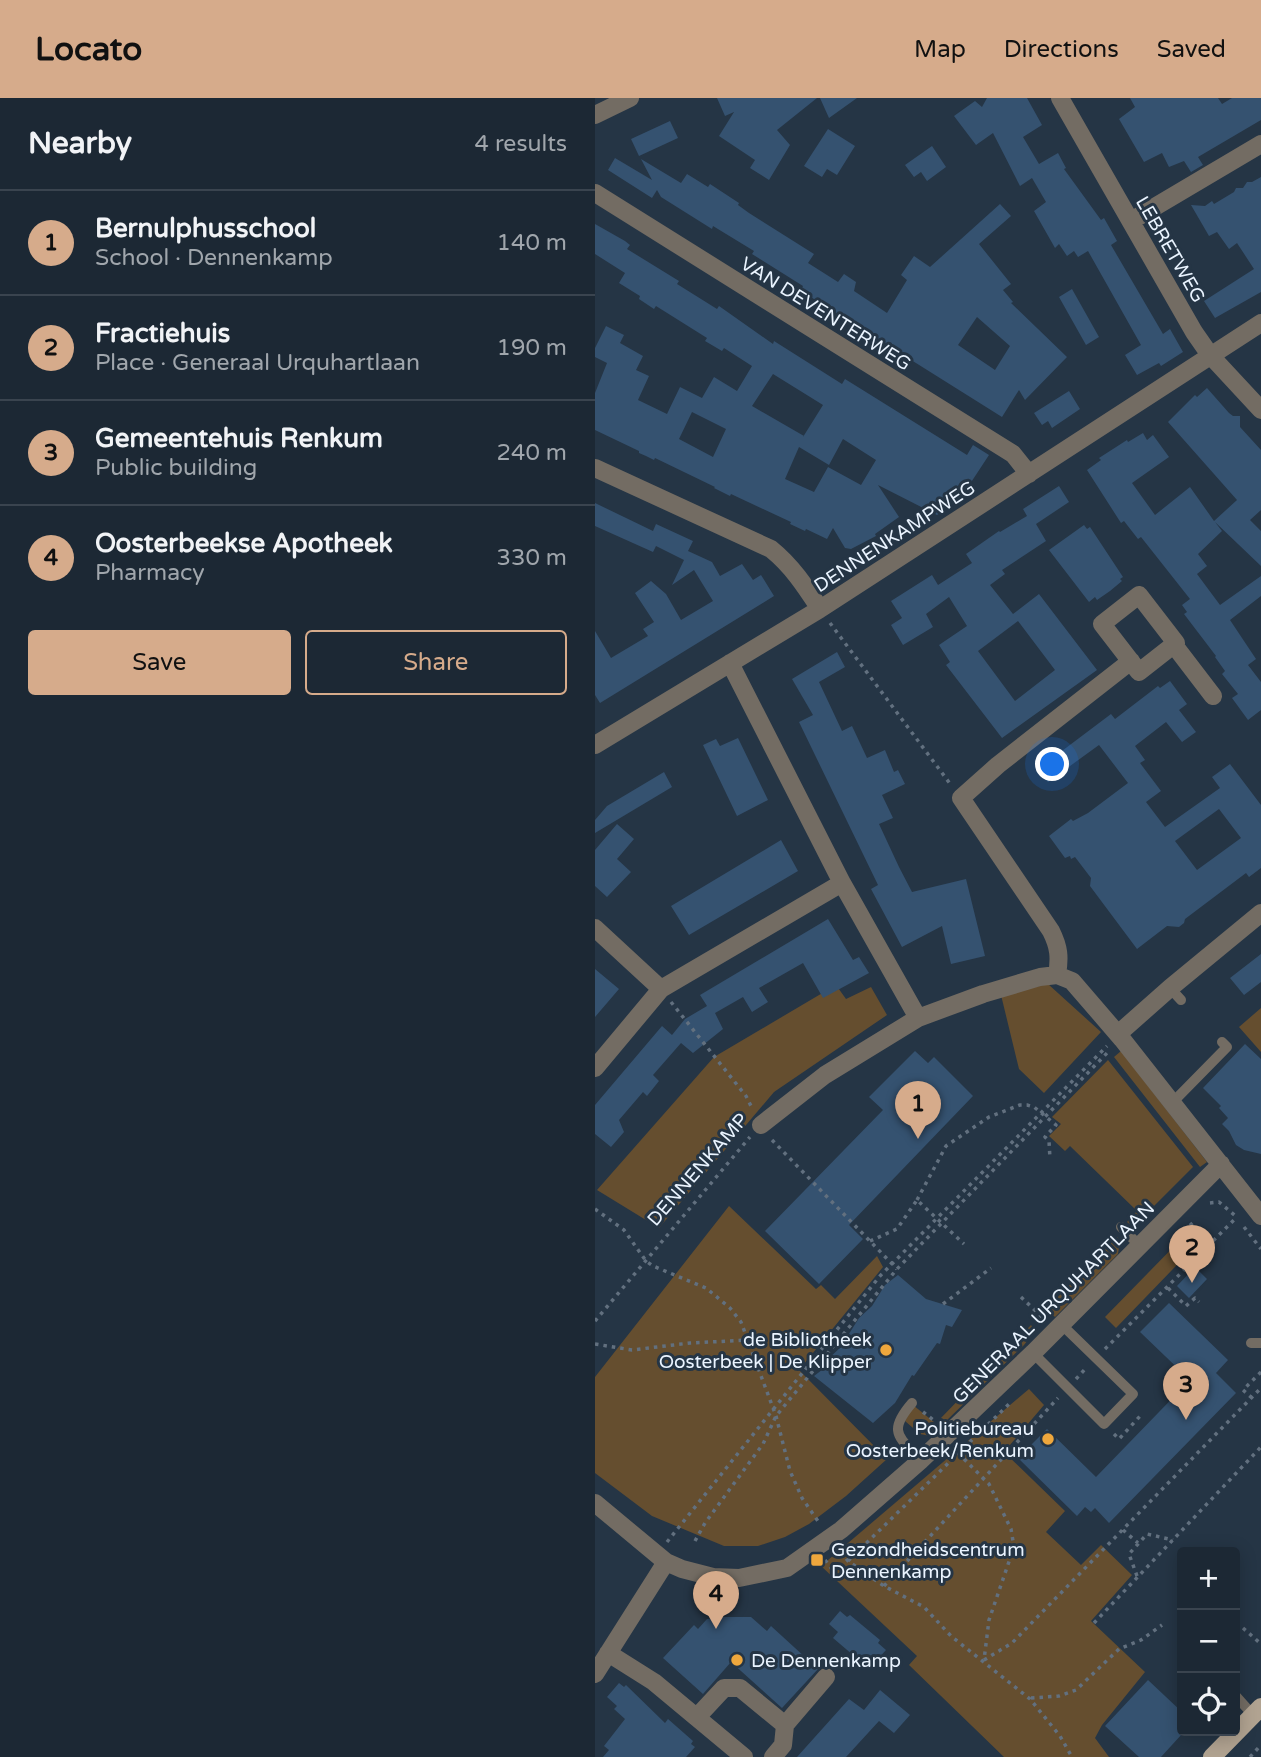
<!DOCTYPE html>
<meta charset="utf-8">
<style>
body{margin:0;font-family:"Varela Round",sans-serif;background:#293440;color:#f1f3f6}
.controls{position:absolute;right:21px;bottom:21px;display:grid;overflow:hidden;border-radius:7px;box-shadow:0 4px 18px #0003}
.controls button{width:63px;height:63px;display:grid;place-items:center;padding:0;border:0;border-bottom:2px solid #3a444f;background:#1c2834;color:#f1f3f6;font:35px sans-serif}
.you{position:absolute;left:458px;top:667px;width:24px;height:24px;margin:-18px;border:5px solid #fff;border-radius:50%;background:#1a73e8;box-shadow:0 0 0 10px #1a73e833}
.badge{display:grid;place-items:center;width:46px;height:46px;border-radius:50%;background:#d6ab8b;color:#111;font-size:23px;font-weight:700}
.pin{position:absolute;translate:-50% -58px;filter:drop-shadow(0 2px 4px #0008)}
.pin::after{content:'';position:absolute;top:37px;width:24px;height:21px;background:inherit;clip-path:polygon(0 0,100% 0,50% 100%)}
.list{margin:0;padding:0;list-style:none}
h2{display:flex;justify-content:space-between;align-items:center;height:91px;margin:0;padding:0 28px;font-size:30px}
h2 small{font-size:23px;font-weight:400;color:#a0a6ac}
.list li{display:grid;grid-template-columns:46px 1fr auto;gap:21px;align-items:center;box-sizing:border-box;height:105px;padding:0 28px;border-top:2px solid #3a444f}
.list b{display:block;font-size:26px;white-space:nowrap}
.list p{margin:0;font-size:23px;white-space:nowrap;color:#a0a6ac}
.list em{font-size:23px;font-style:normal;color:#a0a6ac}
.actions{display:flex;gap:14px;padding:21px 28px}
.actions a{flex:1;padding:16px 0;border:2px solid #d6ab8b;border-radius:7px;text-align:center;font-size:24px;color:#d6ab8b}
.actions .main{background:#d6ab8b;color:#111}
.icon{flex:none;width:38px;height:38px;fill:none;stroke:currentColor;stroke-width:2;stroke-linecap:round;stroke-linejoin:round}
.map{position:relative;flex:none;width:666px;height:1659px;overflow:hidden}
header{display:flex;align-items:center;gap:42px;box-sizing:border-box;height:98px;padding:0 35px;background:#d6ab8b;color:#111}
header strong{font-size:33px}
nav{display:flex;gap:38px;margin-inline-start:auto;font-size:24px}
main{display:flex}
aside{flex:1;background:#1c2834}
.map>svg:first-child{display:block}
.green{fill:#654e2f}
.building{fill:#355270;fill-rule:evenodd}
.lines{fill:none;stroke-linecap:round;stroke-linejoin:round}
.path{stroke:#62707f;stroke-width:3.5;stroke-dasharray:3.5 5;stroke-linecap:butt}
.lane{stroke:#736c63;stroke-width:10}
.street{stroke:#736c63;stroke-width:18}
.primary{stroke:#b1a391;stroke-width:18}
.poi-dot{fill:#eea73d;stroke:#253545;stroke-width:2.5}
.labels{text-anchor:middle;stroke-width:6;stroke-linejoin:round;paint-order:stroke}
.street-label{font-size:19px;fill:#eaf4ff;stroke:#253545}
.poi-label{font-size:19px;fill:#eaf4ff;stroke:#253545;text-anchor:end}
</style>
<header>
<strong>Locato</strong>
<nav><a>Map</a><a>Directions</a><a>Saved</a></nav>
</header>
<main>
<aside>
<h2>Nearby<small>4 results</small></h2>
<ul class="list">
<li><span class="badge">1</span><div><b>Bernulphusschool</b><p>School · Dennenkamp</p></div><em>140 m</em></li>
<li><span class="badge">2</span><div><b>Fractiehuis</b><p>Place · Generaal Urquhartlaan</p></div><em>190 m</em></li>
<li><span class="badge">3</span><div><b>Gemeentehuis Renkum</b><p>Public building</p></div><em>240 m</em></li>
<li><span class="badge">4</span><div><b>Oosterbeekse Apotheek</b><p>Pharmacy</p></div><em>330 m</em></li>
</ul>
<div class="actions"><a class="main">Save</a><a>Share</a></div>
</aside>
<div class="map">
<svg width="666" height="1659" viewBox="0 0 666 1659">
<rect width="100%" height="100%" fill="#253545"/>
<!-- green -->
<path class="green" d="M453,886L506,934L449,995L424,971L406,897Z
M241,887L251,901L276,889L292,917L179,994L64,1130L2,1092L119,959Z
M666,910V954L644,929Z
M526,953L612,1064L605,1069L519,959Z
M513,962L598,1069L538,1129L532,1124L542,1113L475,1048L470,1053L454,1038L466,1026L457,1019Z
M134,1108L221,1191L226,1187L240,1201L282,1158L288,1169L204,1272L292,1361L251,1398L214,1426L190,1439L163,1448H129L57,1418L0,1375V1279Z
M595,1132L606,1142L521,1230L510,1219Z
M522,1139L525,1143L523,1156L460,1219L451,1211Z
M436,1227L440,1233L429,1247L347,1327L344,1322Z
M434,1291L449,1307L409,1354L470,1413L451,1434L486,1467L506,1447L537,1477L496,1523L550,1574L507,1627L500,1640L514,1659H409L314,1567L322,1558L226,1468Z
M318,1307L339,1324L342,1331L335,1338L325,1336L310,1323Z"/>
<!-- building -->
<path class="building" d="M122,0H222L182,32L195,47L174,82L155,70L160,62L124,38L139,14L130,18Z
M225,0H262L234,20Z
M392,0H432L447,27L428,39L444,66L463,55L471,70L469,71L506,122L509,120L522,143L516,147L568,236L575,231L588,254L566,268L564,265L542,277L530,257L546,247L493,153L483,159L479,153L472,158L464,146L460,150L439,113L451,104L437,80L425,88L398,35L381,47L359,18L380,3L387,9Z
M535,0H623L627,6L637,0H666V22L603,59L608,67L596,74L589,63L574,69L567,55L549,64L524,21L540,9Z
M75,23L83,40L44,58L36,41Z
M233,31L260,48L242,77L232,71L227,79L209,68Z
M337,48L351,69L332,83L326,74L319,79L310,67Z
M20,60L57,82L46,61L86,85L92,76L113,89L115,86L144,105L143,107L154,115L219,156L213,165L243,184L249,176L261,184L259,193L292,215L312,182L306,177L319,158L335,169L405,106L416,118L384,146L416,186L408,192L418,204L416,205L472,259L430,302L424,292L407,319L211,196L206,192L208,188L157,156L159,153L118,128L117,131L66,99L62,92L57,100L13,72ZM382,219L415,248L400,272L363,247Z
M666,79V194L620,220L609,203L659,171L642,145L634,151L622,134L614,138L596,107L610,108L617,103L619,106L639,94L641,90H648L652,84H657Z
M0,126L30,143L35,147L32,151L84,183L82,186L122,211L124,208L178,246L179,243L247,286L250,281L372,357L378,347L394,357L369,395L364,388L350,412L342,417L283,387L304,419L280,436L281,438L256,451L250,450L238,430L232,441L211,431L210,433L195,426L196,424L136,396L135,398L119,390L120,389L60,360L59,362L51,358L44,355V353L0,332V295L12,265L0,259V250L11,228L29,237L25,245L48,258L41,272L54,278L43,302L72,316L85,289L107,300L119,279L142,293L157,268L129,250L127,253L110,243L112,240L61,208L59,211L44,201L45,198L24,185L30,175L0,156ZM178,276L228,307L208,339L209,338L157,308ZM97,314L131,331L118,359L84,341ZM248,341L281,362L266,387L233,369L219,394L190,381L204,349L234,367Z
M477,191L504,239L491,247L464,199Z
M612,290L634,315L638,318H645V329L666,352V412L655,422L666,433V468L620,424L627,433L603,456L612,468L602,476L625,507L666,478V498L635,522L661,561L653,567L666,584V612L653,622L637,600L643,596L627,576L630,573L620,559L621,558L589,516L592,514L587,507L595,501L546,439L543,441L529,423L526,425L492,372L506,362L504,360L532,342L533,344L548,335L552,342L558,337L574,359L537,385L560,417L595,389L619,423L642,402L573,324L600,297L602,299Z
M474,293L485,311L457,330L453,323L447,327L439,315Z
M464,388L474,404L441,426L451,443L407,472L410,476L395,487L418,516L444,496L502,572L407,640L351,567L355,564L344,547L372,528L354,499L331,516L338,529L308,547L296,527L307,520L296,503L337,477L343,487L377,465L371,456L404,433L405,434L432,418L428,411ZM423,523L460,572L420,603L383,553Z
M0,405L58,433L61,426L98,443L93,453L117,464L125,478L147,466L158,482L166,477L179,498L5,605L0,597V533L16,560L53,538L48,531L59,524L40,495L56,483L71,496L86,522L118,503L99,472L77,487L89,462L61,448L58,454L0,428Z
M489,427L492,431L495,429L528,479L525,481L527,483L515,493L502,502L500,499L494,504L454,452Z
M242,554L250,569L224,584L247,633L257,628L272,660L290,652L299,674L303,672L310,686L287,697L298,720L284,726L304,769L317,794L371,781L390,858L356,866L347,828L307,849L276,791L283,787L204,624L218,617L197,581Z
M575,583L592,606L584,612L601,634L587,644L571,624L540,648L550,662L545,665L566,693L551,704L570,729L625,690L617,679L635,666L666,707V770L654,779L651,775L590,821L589,825L584,829L572,828L542,851L495,788L496,780L480,759L476,761L475,758L470,760L454,738L476,721L478,723L493,715L533,685L504,647L453,684L443,671L516,616L520,621L563,588L565,590ZM624,711L646,740L602,772L580,743Z
M143,640L173,702L142,718L108,647L121,641L125,648Z
M69,674L77,689L0,735V722L12,708Z
M22,726L39,741L22,761L36,774L12,799L0,788V752Z
M186,742L203,773L94,837L76,808Z
M233,821L258,862L264,859L274,875L228,900L208,865L164,890L173,904L157,914L148,899L120,915L128,931L98,955L86,945L58,977L64,983L52,998L48,994L24,1022L29,1034L16,1049L0,1036V1007L67,928L77,937L90,921L112,908L105,897Z
M666,856V884L649,897L635,880Z
M0,871L24,891L0,919Z
M650,946L666,961V1056L649,1052L641,1047L634,1033L627,1026L633,1020L624,1010L626,1008L608,990Z
M320,953L333,965L339,959L378,998L254,1127L268,1141L224,1186L170,1133L288,1012L274,999Z
M600,1169L612,1181L594,1200L582,1188Z
M303,1177L331,1201L367,1212L357,1229L351,1227L345,1246L342,1245L319,1278L317,1277L300,1305L278,1325L219,1278L236,1265L232,1262L247,1248L245,1246L252,1239L264,1220L277,1208L290,1187Z
M574,1205L633,1262L621,1275L641,1295L514,1425L500,1410L496,1414L490,1409L482,1418L423,1360L452,1331L501,1379L595,1282L545,1234Z
M245,1513L252,1519L255,1517L285,1542L283,1545L291,1552L280,1564L271,1557L265,1563L238,1540L243,1534L234,1526Z
M129,1519H156L172,1533L176,1528L223,1571L187,1610L136,1564L108,1596L68,1560L99,1527L103,1531L112,1521Z
M553,1582L587,1614V1636L566,1659H544L510,1628Z
M24,1585L29,1589L31,1587L70,1625L73,1621L98,1643L96,1646L100,1649L91,1659H8L14,1652L9,1648L30,1621L19,1611L22,1608L12,1599Z
M285,1592L315,1617L299,1635L284,1623L251,1659H202L254,1601L269,1612Z"/>
<g class="lines">
<!-- path -->
<path class="path" d="M235,525L356,687
M76,904L151,998L158,1012
M177,1042L302,1171
M322,1102L351,1048L394,1019L425,1007H432L439,1009L461,1027L450,1039L454,1043L455,1061
M615,1105L624,1104L643,1120
M0,1111L29,1132L51,1163L58,1168L111,1190L135,1210L146,1224L181,1318L195,1373L207,1400L225,1426
M595,1125L615,1146
M649,1129L666,1151
M275,1143L302,1131L322,1102L369,1146
M573,1190L591,1208L600,1200L604,1204
M426,1199L449,1221
M348,1206L396,1170
M0,1223L155,1039
M0,1246L37,1252L95,1245L154,1242
M510,1251L642,1119
M481,1281L492,1269
M657,1300L648,1292L666,1274
M328,1314L341,1324
M519,1336L524,1341L547,1316
M363,1355L394,1386L416,1431L419,1449L394,1522L389,1562
M528,1432L543,1445
M100,1443L110,1425L168,1346L181,1318L302,1171L515,952
M72,1444L285,1178L512,948
M246,1454L253,1463L289,1488L329,1509L356,1538L435,1601L465,1638L477,1659
M230,1462L239,1474
M253,1463L414,1306
M542,1478L534,1456L552,1436L578,1442
M289,1488L463,1300
M499,1525L666,1349
M648,1530L666,1546
M389,1562L417,1545L666,1290
M436,1600L464,1598L481,1592L524,1551L546,1542L567,1527
M655,1659L666,1647"/>
<!-- lane -->
<path class="lane" d="M575,890L586,902
M577,1005L632,949L627,944
M526,1129L545,1148
M656,1245H666
M438,1255L509,1326L538,1296L466,1226
M317,1305C292,1334 304,1338 325,1363
M640,1597L657,1616"/>
<!-- street -->
<path class="street" d="M465,0L599,234L615,257L666,312
M0,17L35,0
M0,95L418,356L434,376
M536,123L666,46
M0,370L176,451C197,468 210,488 225,511
M544,497L581,545L544,574L507,526Z
M579,547L618,598
M0,647L225,511L666,225
M247,785L323,920L388,896L445,879L462,877L477,883L527,941L666,1118
M0,830L66,891
M462,877C465,859 464,849 456,833L366,700L403,667L536,563
M523,936L575,890L666,815
M0,970L66,891L247,785L135,565
M166,1027L230,977L323,920
M0,1405L71,1464L87,1471L118,1479L144,1480L192,1470L246,1432L325,1363L438,1255L626,1066
M13,1555L59,1584L149,1659
M0,1576L71,1464
M102,1619L129,1590H145L190,1627L188,1647L178,1659
M190,1627L231,1579"/>
<!-- primary -->
<path class="primary" d="M617,1659L666,1609"/>
</g>
<!-- markers -->
<g class="poi-dot">
<circle cx="291" cy="1252" r="7"/>
<circle cx="453" cy="1341" r="7"/>
<rect x="215" y="1455" width="14" height="14" rx="3.5"/>
<circle cx="142" cy="1562" r="7"/>
</g>
<g class="labels">
<!-- street labels -->
<g class="street-label">
<text transform="translate(576 151) rotate(60)" y="7">LEBRETWEG</text>
<text transform="translate(231 215) rotate(32)" y="7">VAN DEVENTERWEG</text>
<text transform="translate(299 438) rotate(-33)" y="7">DENNENKAMPWEG</text>
<text transform="translate(102 1071) rotate(-49)" y="7">DENNENKAMP</text>
<text transform="translate(458 1204) rotate(-45)" y="7">GENERAAL URQUHARTLAAN</text>
</g>
<!-- poi labels -->
<g class="poi-label">
<text x="277" y="1248">de Bibliotheek<tspan x="277" dy="22">Oosterbeek | De Klipper</tspan></text>
<text x="439" y="1337">Politiebureau<tspan x="439" dy="22">Oosterbeek/Renkum</tspan></text>
<text x="236" y="1458" text-anchor="start">Gezondheidscentrum<tspan x="236" dy="22">Dennenkamp</tspan></text>
<text x="156" y="1569" text-anchor="start">De Dennenkamp</text>
</g>
</g>
</svg>
<div class="controls">
<button>+</button>
<button>−</button>
<button><svg class="icon" aria-label="locate" viewBox="0 0 24 24"><circle cx="12" cy="12" r="6"/><path d="M12 2v4M12 18v4M2 12h4M18 12h4"/></svg></button>
</div>
<div class="you"></div>
<div class="pin badge" style="left:323px;top:1041px">1</div>
<div class="pin badge" style="left:597px;top:1185px">2</div>
<div class="pin badge" style="left:591px;top:1322px">3</div>
<div class="pin badge" style="left:121px;top:1531px">4</div>
</div>
</main>
